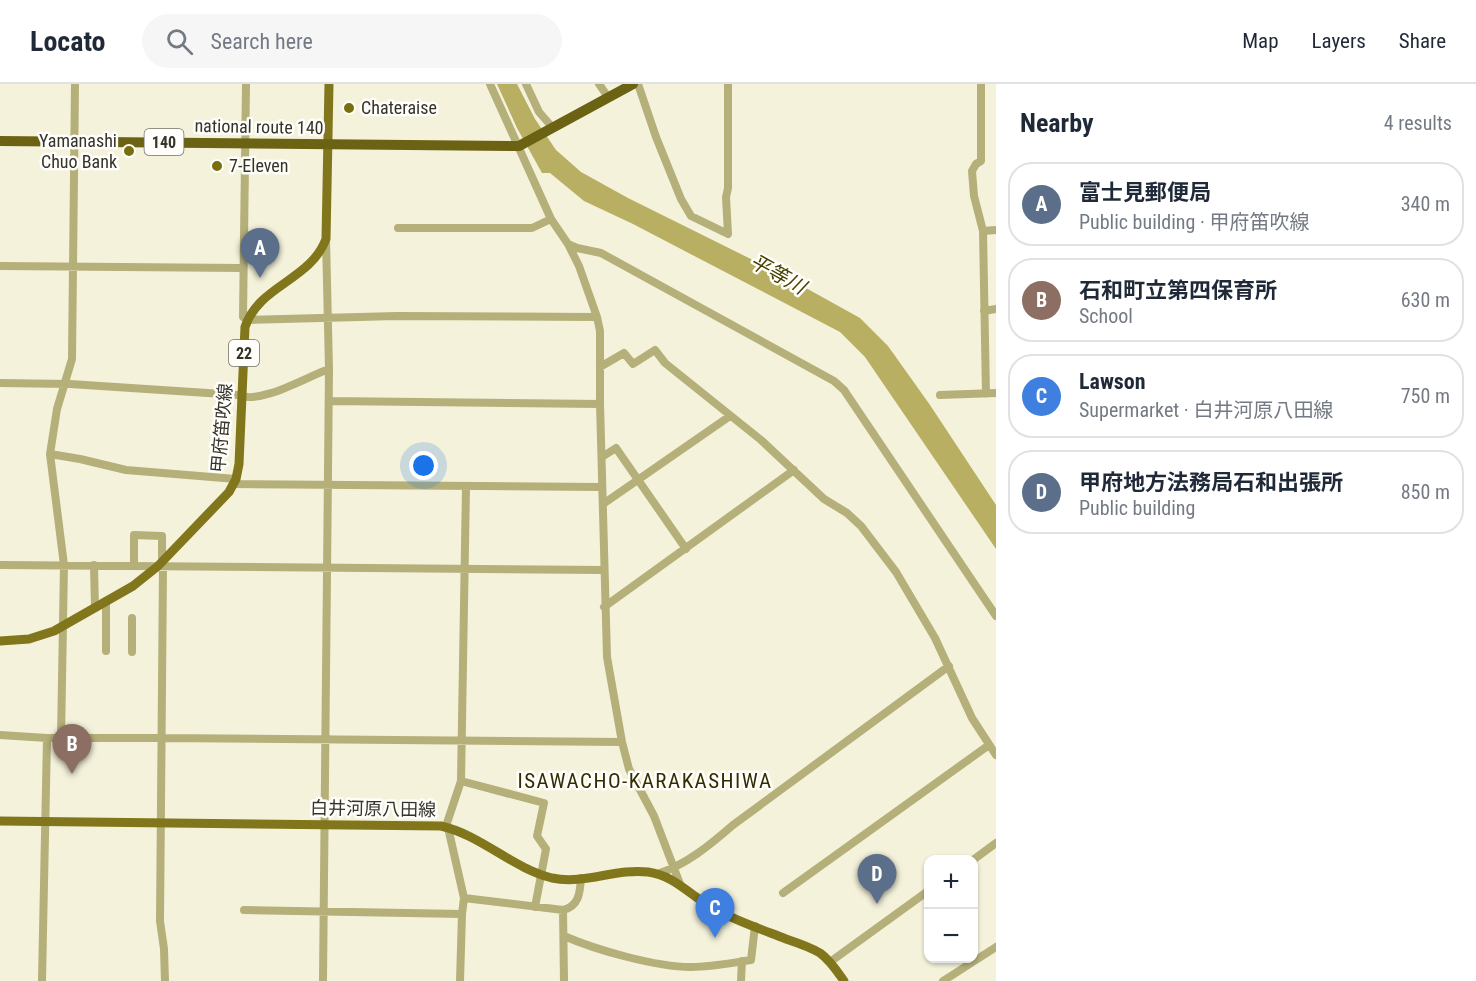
<!DOCTYPE html>
<meta charset="utf-8">
<style>
body{margin:0;font-family:"Roboto Condensed","Noto Sans JP",sans-serif;background:#f6f6f7;color:#1f2937}
.controls{position:absolute;right:18px;bottom:18px;display:grid;overflow:hidden;border-radius:12px;box-shadow:0 2px 4px #0004}
.controls button{width:54px;height:54px;display:grid;place-items:center;padding:0;border:0;border-bottom:2px solid #e0e1e3;background:#fff;color:#1f2937;font:30px sans-serif}
.you{position:absolute;left:424px;top:382px;width:21px;height:21px;margin:-15px;border:4px solid #fff;border-radius:50%;background:#1a73e8;box-shadow:0 0 0 9px #1a73e833}
.badge{display:grid;place-items:center;width:39px;height:39px;border-radius:50%;background:#2563eb;color:#fff;font-size:20px;font-weight:700}
.pin{position:absolute;translate:-50% -50px;filter:drop-shadow(0 2px 3px #0008)}
.pin::after{content:'';position:absolute;top:32px;width:21px;height:18px;background:inherit;clip-path:polygon(0 0,100% 0,50% 100%)}
.list{margin:0;padding:0;list-style:none}
h2{display:flex;justify-content:space-between;align-items:center;height:78px;margin:0;padding:0 24px;font-size:26px}
h2 small{font-size:20px;font-weight:400;color:#747a83}
.list li{display:grid;grid-template-columns:39px 1fr auto;gap:18px;align-items:center;box-sizing:border-box;height:84px;margin:0 12px 12px;padding:0 12px;border:2px solid #e0e1e3;border-radius:24px}
.list b{display:block;font-size:22px;white-space:nowrap}
.list p{margin:0;font-size:20px;white-space:nowrap;color:#747a83}
.list em{font-size:20px;font-style:normal;color:#747a83}
.icon{flex:none;width:33px;height:33px;fill:none;stroke:currentColor;stroke-width:2;stroke-linecap:round;stroke-linejoin:round}
.map{position:relative;flex:none;width:996px;height:897px;overflow:hidden}
header{display:flex;align-items:center;gap:36px;box-sizing:border-box;height:84px;padding:0 30px;background:#fff;border-bottom:2px solid #e0e1e3}
header strong{font-size:28px}
nav{display:flex;gap:33px;margin-inline-start:auto;font-size:21px}
.search{width:420px;height:54px;background:#f6f6f7;display:flex;align-items:center;gap:15px;box-sizing:border-box;padding:0 21px;border-radius:33px;color:#747a83;font-size:22px}
main{display:flex}
aside{flex:1;background:#fff}
.map>svg:first-child{display:block}
.water{fill:#b8af63}
.lines{fill:none;stroke-linecap:round;stroke-linejoin:round}
.minor{stroke:#b5af7a;stroke-width:8}
.major{stroke:#81761b;stroke-width:9}
.highway{stroke:#6b6213;stroke-width:10}
.poi-dot{fill:#796e0c;stroke:#fffefa;stroke-width:2}
.labels{text-anchor:middle;stroke-width:5;stroke-linejoin:round;paint-order:stroke}
.shield{fill:#fffefa;stroke:#727169;stroke-width:1.5}
.shield-label{font-size:16px;font-weight:bold;fill:#35342b}
.poi-label{font-size:18px;fill:#35342b;stroke:#fffefa;text-anchor:start}
.street-label{font-size:18px;fill:#35342b;stroke:#fffefa}
.water-label{font-size:20px;font-style:italic;fill:#474000;stroke:#fffefa}
.quarter-label{font-size:21px;letter-spacing:1.5px;fill:#332d02;stroke:#fffefa}
</style>
<header>
<strong>Locato</strong>
<div class="search"><svg class="icon" aria-label="search" viewBox="0 0 24 24"><circle cx="10" cy="10" r="6"/><path d="M15 15l6 6"/></svg>Search here</div>
<nav><a>Map</a><a>Layers</a><a>Share</a></nav>
</header>
<main>
<div class="map">
<svg width="996" height="897" viewBox="0 0 996 897">
<rect width="100%" height="100%" fill="#f4f2db"/>
<!-- water -->
<path class="water" d="M497,0H517L535,35L556,66L581,88L628,114L777,188L860,234L888,262L930,321L996,421V465L865,273L840,248L633,140L584,117L550,89H542L517,44Z"/>
<g class="lines">
<!-- minor -->
<path class="minor" d="M246,0L243,233L247,236L397,232L597,233
M490,0L551,135L568,160L579,182L597,233L600,247V320L607,573L622,658L629,685L654,732L680,800
M526,0L539,28L552,43
M599,0L608,13
M638,0L656,53L681,115L691,132L728,150L726,113L728,104V0
M981,0V77L976,80L972,87L974,112L983,147L986,310
M398,144H532L551,135
M983,147L996,146
M568,160L577,164L601,169L834,297L844,306L996,532
M0,182L242,184
M984,227L996,225
M600,283L624,269L633,280L655,266L665,279L761,356L824,415L847,429L861,442L896,488L935,554L972,634L996,671
M0,299L70,300L238,311C260,321 306,293 329,285
M940,311L996,309
M329,317L600,320
M50,370L80,375L126,386L236,395
M602,373L616,364L686,465
M234,400L602,403
M603,420L730,332
M0,481L604,486
M94,481L95,524
M134,482V451L162,452V479
M163,483L160,837L164,865L165,897
M604,523L794,386
M106,567V517
M132,568V534
M0,651L47,654H162L622,658
M61,654L64,481L50,370L57,325L72,275L75,0
M461,697L544,719L537,752L546,765L535,823
M973,776L996,759
M657,790C686,781 710,761 733,741L949,582
M783,809L989,661
M464,814L563,826C579,822 580,809 581,794
M244,826L462,830
M563,826L564,897
M564,852C596,866 656,883 691,883C711,883 731,879 751,876L755,842
M830,878L928,807
M42,897L47,654
M323,897L329,285L326,155
M460,897L462,830L464,814L447,739L461,697L466,403
M741,897L742,877
M943,897L996,863"/>
<!-- major -->
<path class="major" d="M0,557L29,555L54,547L133,502L158,482L229,408L236,395L239,380L245,243C259,201 310,197 326,155L329,0
M0,737L441,742C481,751 512,784 552,794C584,801 616,784 648,788C671,791 685,806 703,818C728,834 758,844 786,855C798,859 810,863 820,869C830,876 837,887 844,897"/>
<!-- highway -->
<path class="highway" d="M0,57L519,62L633,0"/>
</g>
<!-- markers -->
<g class="poi-dot">
<circle cx="349" cy="24" r="6"/>
<circle cx="129" cy="67" r="6"/>
<circle cx="217" cy="82" r="6"/>
</g>
<g class="labels">
<!-- shield labels -->
<g class="shield">
<rect x="144.5" y="45" width="39" height="26" rx="4.5"/>
<rect x="229" y="256" width="30" height="26" rx="4.5"/>
</g>
<g class="shield-label">
<text x="164" y="64">140</text>
<text x="244" y="275">22</text>
</g>
<!-- poi labels -->
<g class="poi-label">
<text x="361" y="30">Chateraise</text>
<text x="117" y="63" text-anchor="end">Yamanashi<tspan x="117" dy="21">Chuo Bank</tspan></text>
<text x="229" y="88">7-Eleven</text>
</g>
<!-- street labels -->
<g class="street-label">
<text transform="translate(259 43) rotate(1)" y="6">national route 140</text>
<text transform="translate(222 344) rotate(-85)" y="6">甲府笛吹線</text>
<text transform="translate(373 725) rotate(1)" y="6">白井河原八田線</text>
</g>
<!-- water labels -->
<g class="water-label">
<text transform="translate(778 190) rotate(29)" y="7">平等川</text>
</g>
<!-- quarter labels -->
<g class="quarter-label">
<text x="645" y="704">ISAWACHO-KARAKASHIWA</text>
</g>
</g>
</svg>
<div class="controls">
<button>+</button>
<button>−</button>
</div>
<div class="you"></div>
<div class="pin badge" style="left:260px;top:194px;background:#5c6f8a">A</div>
<div class="pin badge" style="left:72px;top:690px;background:#8d6e63">B</div>
<div class="pin badge" style="left:715px;top:854px;background:#3f7fe0">C</div>
<div class="pin badge" style="left:877px;top:820px;background:#5c6f8a">D</div>
</div>
<aside>
<h2>Nearby<small>4 results</small></h2>
<ul class="list">
<li><span class="badge" style="background:#5c6f8a">A</span><div><b>富士見郵便局</b><p>Public building · 甲府笛吹線</p></div><em>340 m</em></li>
<li><span class="badge" style="background:#8d6e63">B</span><div><b>石和町立第四保育所</b><p>School</p></div><em>630 m</em></li>
<li><span class="badge" style="background:#3f7fe0">C</span><div><b>Lawson</b><p>Supermarket · 白井河原八田線</p></div><em>750 m</em></li>
<li><span class="badge" style="background:#5c6f8a">D</span><div><b>甲府地方法務局石和出張所</b><p>Public building</p></div><em>850 m</em></li>
</ul>
</aside>
</main>
